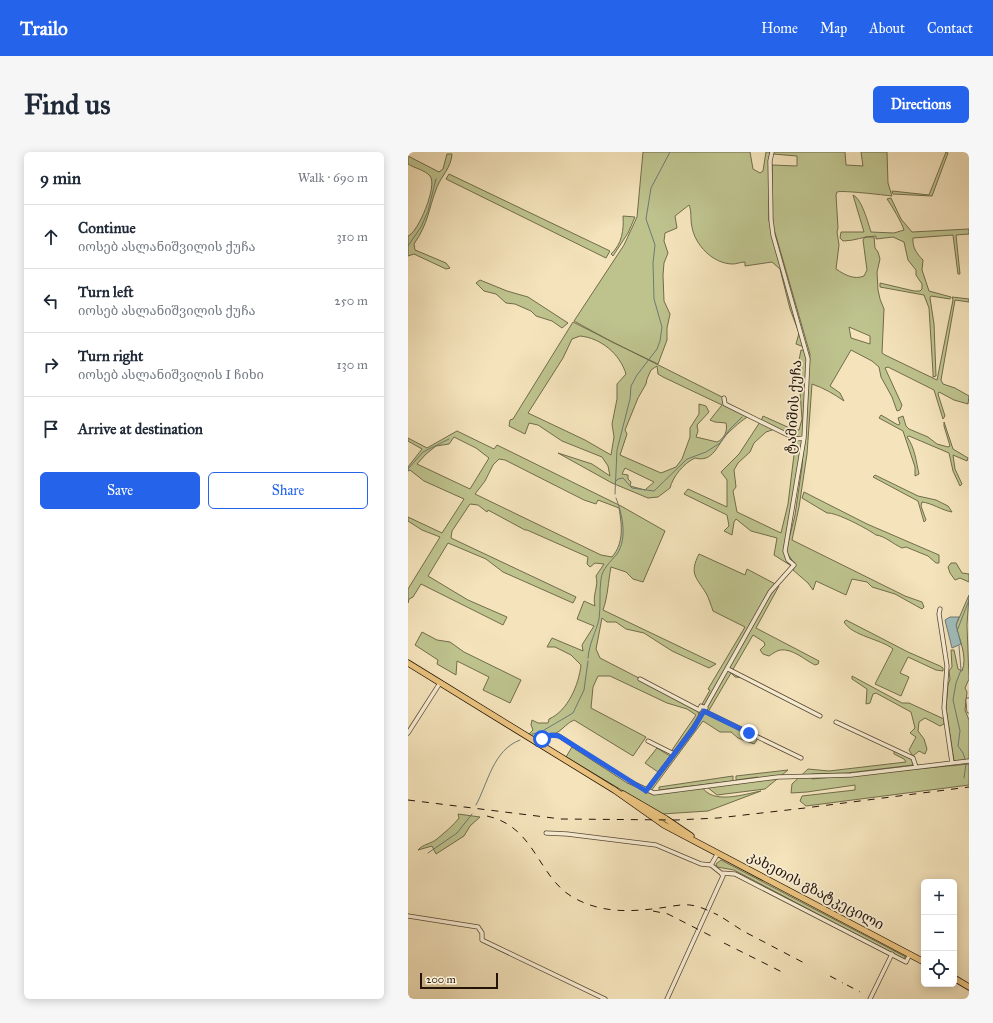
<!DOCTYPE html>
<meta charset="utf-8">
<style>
body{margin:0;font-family:"IM FELL Great Primer","Noto Serif Georgian",serif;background:#f6f6f7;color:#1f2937}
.controls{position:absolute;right:12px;bottom:12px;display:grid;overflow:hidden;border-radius:6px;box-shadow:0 2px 10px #0003}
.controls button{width:36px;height:36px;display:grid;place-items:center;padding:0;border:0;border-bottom:1px solid #e0e1e3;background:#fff;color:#1f2937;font:20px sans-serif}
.scale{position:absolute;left:12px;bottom:10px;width:78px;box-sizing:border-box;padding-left:4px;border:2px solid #241408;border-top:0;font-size:11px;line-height:14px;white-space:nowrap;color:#241408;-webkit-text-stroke:3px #f8edd3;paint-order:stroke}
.stop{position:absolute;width:12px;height:12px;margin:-9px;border:3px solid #2563eb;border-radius:50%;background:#fff}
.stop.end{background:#2563eb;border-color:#fff;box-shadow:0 1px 4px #0008}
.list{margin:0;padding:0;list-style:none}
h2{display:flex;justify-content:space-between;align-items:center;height:52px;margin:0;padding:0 16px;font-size:17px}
h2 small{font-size:13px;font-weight:400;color:#747a83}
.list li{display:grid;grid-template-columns:26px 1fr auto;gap:12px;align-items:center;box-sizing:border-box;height:64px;padding:0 16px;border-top:1px solid #e0e1e3}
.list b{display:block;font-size:15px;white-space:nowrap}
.list p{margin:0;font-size:13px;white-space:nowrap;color:#747a83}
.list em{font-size:13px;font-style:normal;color:#747a83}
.actions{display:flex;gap:8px;padding:12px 16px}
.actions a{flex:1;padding:9px 0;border:1px solid #2563eb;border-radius:6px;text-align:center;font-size:14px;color:#2563eb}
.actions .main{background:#2563eb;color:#fff}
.icon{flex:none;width:22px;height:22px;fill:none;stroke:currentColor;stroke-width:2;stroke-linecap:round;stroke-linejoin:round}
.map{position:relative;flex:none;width:561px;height:847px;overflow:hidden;border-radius:6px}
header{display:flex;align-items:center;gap:24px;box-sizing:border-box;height:56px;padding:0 20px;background:#2563eb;color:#fff}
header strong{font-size:19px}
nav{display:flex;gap:22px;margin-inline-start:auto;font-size:14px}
.intro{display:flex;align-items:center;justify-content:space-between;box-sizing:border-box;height:96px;padding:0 24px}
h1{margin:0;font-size:28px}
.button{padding:10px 18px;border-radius:6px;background:#2563eb;color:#fff;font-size:14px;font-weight:700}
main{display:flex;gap:24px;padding:0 24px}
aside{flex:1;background:#fff;border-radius:6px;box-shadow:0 2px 10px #0003}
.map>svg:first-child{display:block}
.green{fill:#bec38e;stroke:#716c4b;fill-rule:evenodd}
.water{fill:#a0bcba;stroke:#6e7973}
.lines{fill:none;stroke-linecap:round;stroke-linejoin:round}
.stream{stroke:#6e7973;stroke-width:1}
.minor-casing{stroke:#584835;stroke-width:5}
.highway-casing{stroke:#241408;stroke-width:7}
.minor{stroke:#f8edd3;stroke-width:3.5}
.highway{stroke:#eac27e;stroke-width:5.5}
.rail{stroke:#241408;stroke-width:1;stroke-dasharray:7 7;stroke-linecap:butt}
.route{stroke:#2563eb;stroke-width:5}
.labels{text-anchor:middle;stroke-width:3.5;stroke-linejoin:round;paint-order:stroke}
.street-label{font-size:14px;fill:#241408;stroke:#f8edd3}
</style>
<header>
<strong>Trailo</strong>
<nav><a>Home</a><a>Map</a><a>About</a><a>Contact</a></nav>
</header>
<div class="intro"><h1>Find us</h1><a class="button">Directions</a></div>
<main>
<aside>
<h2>9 min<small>Walk · 690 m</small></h2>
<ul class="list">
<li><svg class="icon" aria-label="ahead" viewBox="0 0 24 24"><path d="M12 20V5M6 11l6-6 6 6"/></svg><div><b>Continue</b><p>იოსებ ასლანიშვილის ქუჩა</p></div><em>310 m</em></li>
<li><svg class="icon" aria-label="left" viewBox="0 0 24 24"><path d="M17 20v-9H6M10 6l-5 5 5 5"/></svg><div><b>Turn left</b><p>იოსებ ასლანიშვილის ქუჩა</p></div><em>250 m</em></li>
<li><svg class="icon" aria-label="right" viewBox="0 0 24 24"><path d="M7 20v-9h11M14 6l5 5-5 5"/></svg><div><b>Turn right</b><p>იოსებ ასლანიშვილის I ჩიხი</p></div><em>130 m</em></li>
<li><svg class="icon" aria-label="arrive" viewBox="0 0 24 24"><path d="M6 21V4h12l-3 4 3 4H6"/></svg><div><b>Arrive at destination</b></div></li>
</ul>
<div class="actions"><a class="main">Save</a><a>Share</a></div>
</aside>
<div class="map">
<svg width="561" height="847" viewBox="0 0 561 847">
<rect width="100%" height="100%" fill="#f4e3bb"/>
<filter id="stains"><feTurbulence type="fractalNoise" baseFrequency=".005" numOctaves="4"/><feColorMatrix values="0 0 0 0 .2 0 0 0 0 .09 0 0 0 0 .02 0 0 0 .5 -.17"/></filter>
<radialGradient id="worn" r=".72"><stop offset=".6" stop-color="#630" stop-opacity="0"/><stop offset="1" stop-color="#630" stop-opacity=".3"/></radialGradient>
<!-- green -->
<path class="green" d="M235,0H342L345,17L352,21L355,19L358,0H362L361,68L396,195L388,192L391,181L382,157L372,117L364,110L337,114V110C333,110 328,112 325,112C305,112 287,93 284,75C282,67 284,60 281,53L267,64L269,76L257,81L256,89L260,101L256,111L255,123L256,149L262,162L259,176V188L250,212L204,190L166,169L216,93L229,65Z
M365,0H437L438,13L455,14L453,0H479L480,31L484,44C476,43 433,38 429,40L428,43L430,76L429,80L431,93L428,117C437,123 446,128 456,124L459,118L455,88L457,85H466L467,96L470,100L472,107L469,120L470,138L472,147L476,157L474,201L477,203L529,228L545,148L544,145L561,147V150L547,148L533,228L535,232L547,236L561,244L560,252L546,248L531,240L530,242L537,264L535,267L526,238L480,215L477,216L494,253L492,258L489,259L484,245L473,225L471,215L464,209L443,198L422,234L432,241L436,249C426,242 416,236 404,232L399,302L391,355L384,388L497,444L514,450L516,455L514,457L487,442L464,435L459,430L444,427L438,443L408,429L405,438L400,431L385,418L387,413L378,399L387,363L394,315L402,202L364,70V13L389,14V4L365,2ZM441,175L462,184V192L443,186Z
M538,0L540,1L524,44L485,42L484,39L521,43Z
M39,2H44C43,16 34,23 29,35C20,58 21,70 6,92L7,98L38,111L42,116L38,117L6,102L0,104V84C10,81 30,33 22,24C17,18 6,16 0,12V4L31,20L35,17Z
M41,22L202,99L198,106L38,27Z
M445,43C454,47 460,71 463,80L486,81L496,78C494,71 484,54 479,47L483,46L493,67L504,80L561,77V82L548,83L552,122H550L545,83L505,86C504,95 509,102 515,108L514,118L521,139L543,145L542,147L523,144L522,146L526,172L528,224L525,225V221L521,156L516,143L472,135V131L506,139H512L514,137V132L508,123V118L500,108L496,90L485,85L468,87V84C456,84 447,89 435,89L432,86L433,80H456Z
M215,64L227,65L220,81L205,104L203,102C214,92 216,78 215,64Z
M72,128L99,139L120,145L160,171L154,176L144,169L128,164L123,159L107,152L98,151L88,142L76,139L68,131Z
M165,170L316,246L317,252L341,264C334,268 325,276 319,282C309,293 305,311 287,306C276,311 265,324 262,336L250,345L240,346L204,331L150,301L184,312L202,324L200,314L194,305L154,289L130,273L121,271L117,282L101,274L102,268L105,267ZM172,184C193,186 212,202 218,222L209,232V247L204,272L206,285L203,303L177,288L120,261L155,206L164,187ZM249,214L250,222L255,225L314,253L302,268L307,270L318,271C320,279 316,287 309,290L288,285L290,279L289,273L301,260L298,254L291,252V262L282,276V285L274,307L268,315L253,321L212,303L219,282L217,278L230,246L238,232L239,227L243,218ZM217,316L246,330L237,338L222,334L223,330L220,327V323L214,322Z
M393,198L398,199L399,203L395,286L377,399L385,415L366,403L369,386L343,379L328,367L326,370L324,383L316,379L321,374L319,363L276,342L280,337L319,355V328L313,320L331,302L352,270L367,277L358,280L346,291L342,300L330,311L326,318L328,335L325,339L329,360L373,381L380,352L388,286L353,269L355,264L384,277L391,278L394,267L392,240L393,225L389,218Z
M473,263L490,273L492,272L490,266L495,264L498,274L501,277L520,285L529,292L540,295L542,294L536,274V270L545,297L560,306L559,309L545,303L547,317L554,332L552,334L545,319L541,301L501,284L499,285C507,296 508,309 511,322L507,324V315L495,279L471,266Z
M49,279L86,297L89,293L213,354L257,379L235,430L225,427L218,420L203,415C200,430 200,444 195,458L308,512L301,516L264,499L236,481L218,477L208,470H199L194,466L188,497L192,506L289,556L291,564L266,599L264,598L288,563L279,557L259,551L202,524H190L185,535L183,556L238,585L225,604L166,568C159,571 156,576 150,580C143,584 134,581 128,586L121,582L125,578L123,573L124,568L130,571H140L141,567C160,559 171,532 173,513L163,503L147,495H139L144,486L175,499L174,493L186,474L169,467L176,449L187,454C184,443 191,434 188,424L196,412L187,411L182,415L179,412L180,405L119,378H117L80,358L79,360L70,353L62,352L44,379L43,386L168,445L165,451L95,420L78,407L40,391L20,424L60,448L99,465L95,473L13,432L5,445L1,447L0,451V437L32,385L14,378L0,369V365L34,381L56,347L16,329L2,318L0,319V315L14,297L0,289V286L19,296ZM46,285L68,296L81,306L62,337L9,312L18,302L28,294L41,292ZM91,307L97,308L176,348L188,352L190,348L211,356C214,374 216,391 204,405L193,403L67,342L77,329L85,313Z
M467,323L510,344L528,348L540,354L544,360C533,358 524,351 514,350L513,354L518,368L516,370L510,349L465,325Z
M396,340L459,372L531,403V411H528L520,404L498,395L494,396C485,392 477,384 468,383C460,377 428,360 419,361L394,346Z
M291,402L337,423L339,417L371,434L348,476L411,509L410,512L407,513C397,508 384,496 372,498C368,499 364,502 361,504L355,502L352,498L357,493L356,490L345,483L324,519L337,526L327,525L323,521L300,560L351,585L346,592L330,586L323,580H312L295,569L243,639L241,637L286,578L297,560L293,554L302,538L300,537L337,475L305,459C303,453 301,447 298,441C288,425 281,422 291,402Z
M543,411H548L554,421L561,422V430L552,426L547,428L542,421L540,415Z
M561,443L559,473L561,527L557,536L559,540L557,558L561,568V608L546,609L538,556L540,533L542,527L541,519L544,515L543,498H546L550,517L554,519C560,504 551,488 548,473Z
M438,468L500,500L532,514L535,516V519L528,518L500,505L492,521L501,525L493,544L467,532L485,497C473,487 444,484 436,470Z
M14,480L29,488L42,490L56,500L113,528L102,551L75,538L81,525L49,509L48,523L29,512L30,508L7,493Z
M444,524L494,551H501L536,567V572L532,574L517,566L511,570L510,579L516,587L519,597L517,602L511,599L505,604L501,598L508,585L502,581L507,576L503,560L468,541L465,542L462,551L458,552L459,537L444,527Z
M164,595L237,640L247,642L294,635C305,653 337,642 353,639L300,659L254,662L158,605Z
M249,596L262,604L250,620L237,611Z
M486,599L505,607V613L439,621L404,622V627L561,612V633L398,654L392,649L394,644L447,638V633L399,640L383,641L384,632L400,617L421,619L498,610L496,607L486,602Z
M380,618L357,637L309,643L299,635L350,627V625L328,628V624Z
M325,624V629L251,638V635Z
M50,662L72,665L62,674L56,684L28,702L24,694L10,698C15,692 23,692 29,687C37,680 45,674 51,666Z
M313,708L498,805L495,807L326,718L309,715L308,712Z"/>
<!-- water -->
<path class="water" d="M542,465H551L548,473L553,492L544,496L537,468Z"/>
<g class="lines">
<!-- stream -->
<path class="stream" d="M0,94L13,75L20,59L28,27
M0,317L15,300L41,287
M207,330L210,327L215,326L224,336L246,339L279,307L298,300L312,291L322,277L334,265
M207,342L209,298L222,247L223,234L229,223L249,197L252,189L254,175L246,147L245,111L247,93L238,67L243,36L262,0
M549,479L561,448
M551,494L553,518L548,531L545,548L552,579L550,594L555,601L557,607
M180,506C181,492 188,480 191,467C193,454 191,440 193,427C194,417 203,409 209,402C220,386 214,361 208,346
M124,582L131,581L165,561L176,538L180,509
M556,626L558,612
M68,653C80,631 85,598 112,588
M20,701L49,681L64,662"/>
<defs>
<path id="minor" d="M316,246L317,252L388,287L396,286
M532,457L531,462L539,514L536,556L544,611
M320,517L412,564
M232,527L291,558L293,554L298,556
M560,548L561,559
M296,559L393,606
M428,570L505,606L508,615
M0,581L32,531
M240,589L266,602
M129,592C135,586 142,581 151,584L220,629L246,641L370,625L443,623L561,609
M238,639L285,577L362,440L386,413L380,408L377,399L396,286L400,207L365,83L363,68L362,9L364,0
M138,681L159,682L248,693L293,712L303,713L313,721
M303,713L310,701
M313,721L327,722L498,810L502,802
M0,764L70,775L74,781V788L197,847
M259,847L315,724L313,721
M462,847L484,802"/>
<path id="highway" d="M0,511L208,639
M205,637L256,673L516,810
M215,642L258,667L283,684
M546,826L561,835"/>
</defs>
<!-- minor casing -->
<use href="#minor" class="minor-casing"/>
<!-- highway casing -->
<use href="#highway" class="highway-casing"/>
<!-- minor -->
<use href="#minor" class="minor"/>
<!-- highway -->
<use href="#highway" class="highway"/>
<!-- rail -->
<path class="rail" d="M0,648L153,667L268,668L310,666L397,656L561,635
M79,664C129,675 129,727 168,747C195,761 222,760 252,756C261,755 272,752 282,753C292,754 301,759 310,763
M245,759L260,762L305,785
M315,766L335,779L400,813
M316,791L374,820
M422,824L435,831
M439,833L452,840"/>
</g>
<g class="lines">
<!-- route -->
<path class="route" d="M134,587L143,583L151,584L238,639L285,577L296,559L341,581"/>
</g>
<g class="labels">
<!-- street labels -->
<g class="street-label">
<text transform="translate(385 255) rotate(-86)" y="5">ტამიშის ქუჩა</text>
<text transform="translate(408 738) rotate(28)" y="5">კახეთის გზატკეცილი</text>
</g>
</g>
<rect width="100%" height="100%" filter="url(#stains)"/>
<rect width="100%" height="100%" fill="url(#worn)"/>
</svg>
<div class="controls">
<button>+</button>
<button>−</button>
<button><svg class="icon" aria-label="locate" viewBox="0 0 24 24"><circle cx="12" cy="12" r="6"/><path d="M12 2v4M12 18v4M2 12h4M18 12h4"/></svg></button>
</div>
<div class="scale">200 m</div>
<div class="stop" style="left:134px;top:587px"></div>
<div class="stop end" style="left:341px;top:581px"></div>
</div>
</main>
